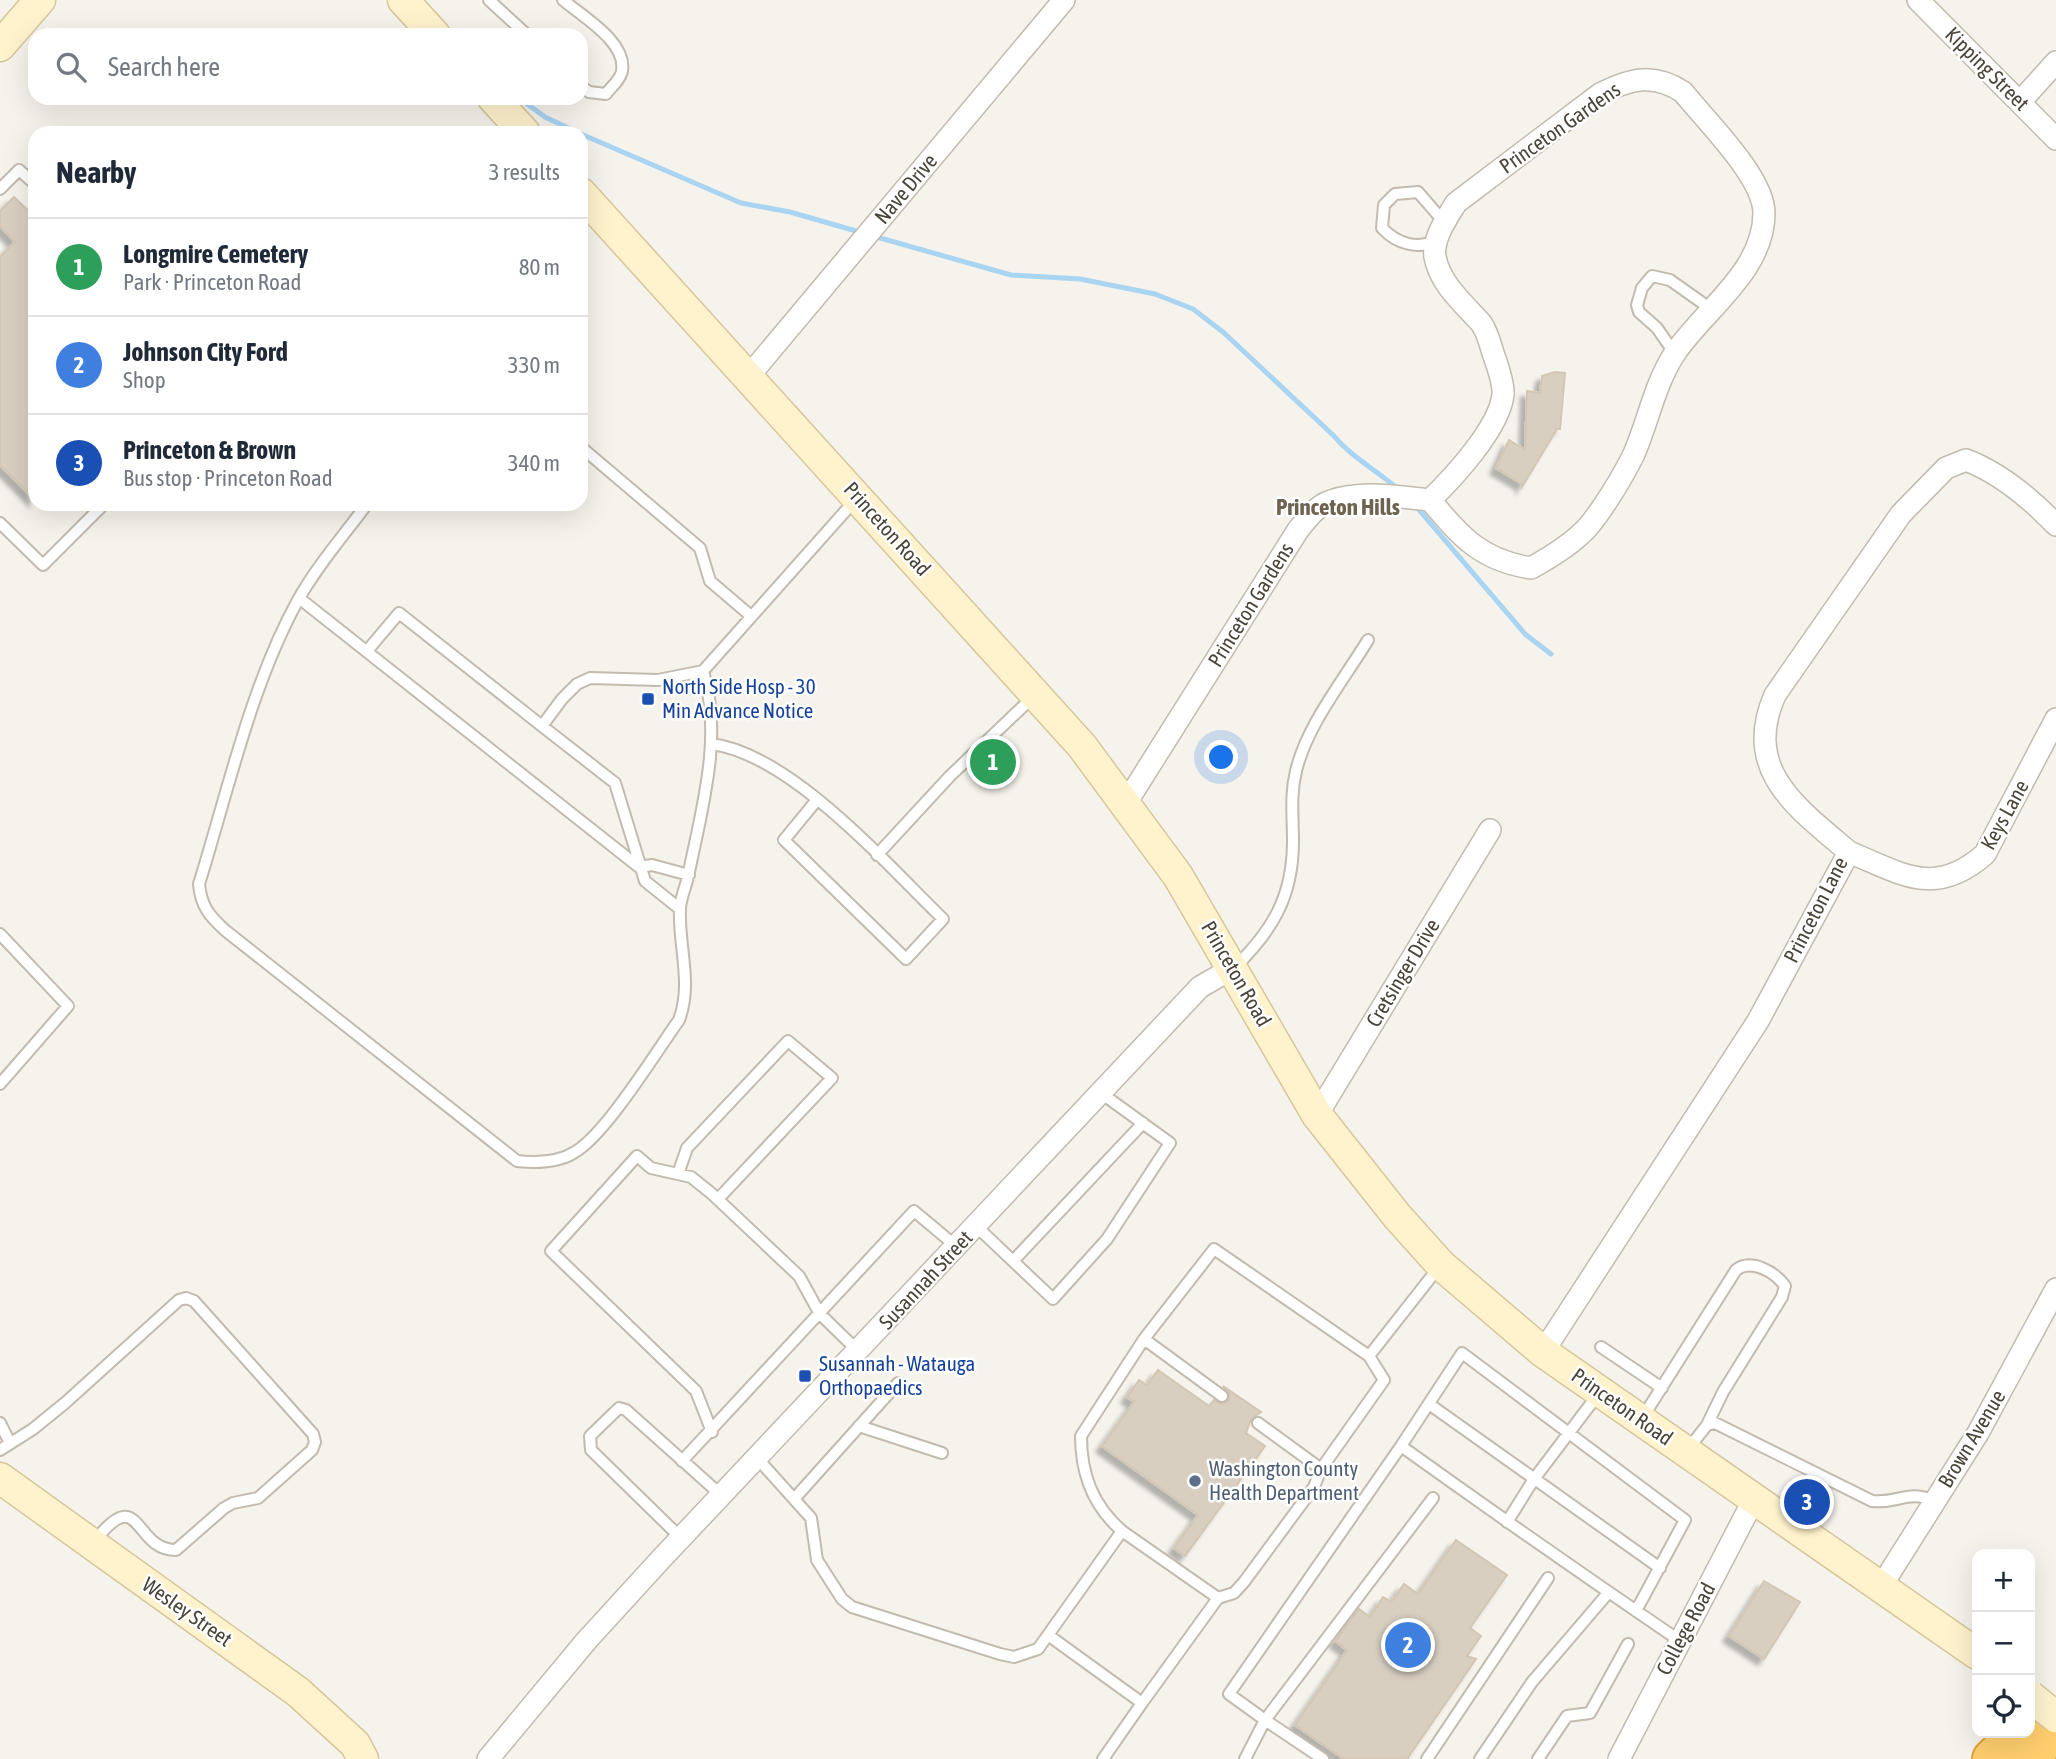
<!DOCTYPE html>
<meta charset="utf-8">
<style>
body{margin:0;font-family:"Asap Condensed",sans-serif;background:#f2f2f3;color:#1f2937}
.controls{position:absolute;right:21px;bottom:21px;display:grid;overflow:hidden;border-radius:14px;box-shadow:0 7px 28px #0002}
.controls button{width:63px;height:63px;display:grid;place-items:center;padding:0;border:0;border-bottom:2px solid #e0e1e3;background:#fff;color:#1f2937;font:35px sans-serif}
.you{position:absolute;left:1222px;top:758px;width:24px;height:24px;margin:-18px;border:5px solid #fff;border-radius:50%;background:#1a73e8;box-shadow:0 0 0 10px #1a73e833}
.badge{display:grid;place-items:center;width:46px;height:46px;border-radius:50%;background:#fc3f1d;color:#fff;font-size:23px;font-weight:700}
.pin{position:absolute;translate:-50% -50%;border:4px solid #fff;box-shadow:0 2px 7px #0006}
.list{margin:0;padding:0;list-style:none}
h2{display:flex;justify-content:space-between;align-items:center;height:91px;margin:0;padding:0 28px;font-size:30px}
h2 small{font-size:23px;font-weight:400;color:#747a83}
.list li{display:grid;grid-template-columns:46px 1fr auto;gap:21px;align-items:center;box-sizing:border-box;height:98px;padding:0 28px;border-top:2px solid #e0e1e3}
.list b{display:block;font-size:26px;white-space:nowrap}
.list p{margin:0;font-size:23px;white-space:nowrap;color:#747a83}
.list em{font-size:23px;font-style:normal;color:#747a83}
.icon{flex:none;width:38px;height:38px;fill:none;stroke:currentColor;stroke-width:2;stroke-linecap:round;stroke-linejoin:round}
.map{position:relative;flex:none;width:2056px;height:1759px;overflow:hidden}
.search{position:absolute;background:#fff;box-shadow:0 7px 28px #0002;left:28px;top:28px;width:560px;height:77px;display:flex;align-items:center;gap:18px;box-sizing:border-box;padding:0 24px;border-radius:21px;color:#747a83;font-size:26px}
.panel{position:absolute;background:#fff;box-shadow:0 7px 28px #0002;left:28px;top:126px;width:560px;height:385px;border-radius:21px}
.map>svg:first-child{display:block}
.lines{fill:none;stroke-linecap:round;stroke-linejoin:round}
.stream{stroke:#a9d4f2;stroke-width:5}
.building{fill:#d8cfc1;stroke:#d3c7b4;stroke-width:2;filter:url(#shadow)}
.lane-casing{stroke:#c2bbae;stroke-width:14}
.street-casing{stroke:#c2bbae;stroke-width:24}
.secondary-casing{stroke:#d6c79b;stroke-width:33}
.highway-casing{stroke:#e0a43c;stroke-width:42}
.lane{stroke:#fff;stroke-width:10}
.street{stroke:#fff;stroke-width:21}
.secondary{stroke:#fff3cd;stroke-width:30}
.highway{stroke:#ffcf6e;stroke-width:38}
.secondary-bridge-casing{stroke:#d6c79b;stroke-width:33;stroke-linecap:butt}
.secondary-bridge{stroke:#fff3cd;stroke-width:30}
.transit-dot{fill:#1a4fb4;stroke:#fff;stroke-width:2.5}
.service-dot{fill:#5c6f8a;stroke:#fff;stroke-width:2.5}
.labels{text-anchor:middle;stroke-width:5;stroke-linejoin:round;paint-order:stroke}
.street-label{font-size:21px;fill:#4b4439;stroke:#fff}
.transit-label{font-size:21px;fill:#164399;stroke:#fff;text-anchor:start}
.service-label{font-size:21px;fill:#4e5e75;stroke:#fff;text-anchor:start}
.neighbourhood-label{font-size:23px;font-weight:bold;fill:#6e6250;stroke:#fff}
</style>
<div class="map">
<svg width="2056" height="1759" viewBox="0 0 2056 1759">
<defs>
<filter id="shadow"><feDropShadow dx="-6" dy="6" stdDeviation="2" flood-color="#0004"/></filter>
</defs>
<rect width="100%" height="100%" fill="#f6f3ec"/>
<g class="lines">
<!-- stream -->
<path class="stream" d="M519,98L545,117L579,133
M581,134L741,203L790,212L863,233
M873,236L1011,275L1080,279L1155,294L1193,309L1223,332L1333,435C1352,458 1377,470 1399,490
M1414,504L1525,634L1551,654"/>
</g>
<!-- building -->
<path class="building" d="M14,197L35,217V500L0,465V257L15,242L0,226V211Z
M1555,372L1565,373L1560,429H1557L1522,487V484L1496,468L1509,440L1525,450L1527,391L1540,393L1542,376Z
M1158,1370L1209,1406L1214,1400L1222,1404L1229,1400V1393L1223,1386L1261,1412L1251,1419L1246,1433L1265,1446L1185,1556L1174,1548L1198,1515L1102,1446L1134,1402L1127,1397L1139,1380L1147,1385Z
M1456,1540L1507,1575L1470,1628L1481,1636L1467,1656L1476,1659L1407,1759H1344L1295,1725L1347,1650L1335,1641L1359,1609L1370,1617L1383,1597L1391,1602L1404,1584L1418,1594Z
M1764,1581L1800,1602L1764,1659L1729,1636Z"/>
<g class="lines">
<defs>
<path id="lane" d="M489,0L527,35
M563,0C583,17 627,42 622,71C621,79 611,87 606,94L589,92L581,86
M0,189L19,170L35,184
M1437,240C1418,250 1397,244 1382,228L1384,205L1395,194L1418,192L1444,222
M1675,354L1657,328L1639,312L1637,305L1642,288L1652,276L1670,280L1711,309
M581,447L700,548L710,581L751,616
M367,504C344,535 317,566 298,600C251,685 228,791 199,884C201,906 209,916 226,931L517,1161C536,1163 558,1163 575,1152C606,1134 656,1052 679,1020C693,983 678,946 680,908C681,896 687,884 689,872C702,808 723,736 703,671
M0,523L43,565L104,504
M299,598L639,867L652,865L689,875
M367,651L399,613L542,726L562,699L577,684L590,678L658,680L703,671L857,498
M542,726L615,783L645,881L680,909
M712,744C792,755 886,864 943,919L906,959L784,840L816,801
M877,855L950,776L1035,695
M0,934L68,1006L0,1084
M1235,967C1273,930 1293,896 1293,841C1293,817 1290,795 1296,771C1307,725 1343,681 1368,640
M678,1174L687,1148L788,1041L832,1078L718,1199
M976,1226L1053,1299L1107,1239L1170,1143L1101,1093
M1013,1261L1143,1123
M1601,1347L1662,1388
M1369,1356L1439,1267
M1222,1396L1144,1339L1214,1249L1369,1356L1384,1380L1321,1469L1258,1423
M1429,1404L1660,1568
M1641,1420L1736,1270C1751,1258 1775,1272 1785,1286L1782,1297L1723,1392L1707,1425
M0,1423L10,1443
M859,1426L942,1453
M712,1432L696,1391L551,1251L637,1156L651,1168L691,1177L711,1193L799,1276L820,1314L858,1351
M1688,1449L1707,1425L1715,1423L1872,1501C1900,1504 1905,1489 1935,1501
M0,1450L33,1429L65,1403L179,1300L186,1298L194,1301L313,1434L315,1442L312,1450L258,1498L233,1503L224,1508L176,1550C132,1550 142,1480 93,1543
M757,1458L811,1518L817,1560L842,1599L852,1607L1000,1654L1014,1657L1038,1649L1122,1531C1093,1506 1081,1475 1081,1436L1144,1339
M682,1461L914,1211L957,1247
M794,1499L898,1383
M1507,1522L1534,1479L1599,1393
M1122,1531L1218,1598
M681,1538L591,1450L590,1436L619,1408L626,1410L721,1495
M1636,1611L1685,1520L1462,1353L1401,1446C1493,1512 1586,1577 1680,1641
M1048,1635L1142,1703L1103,1759
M1142,1703L1218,1598L1234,1593L1244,1582L1314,1487L1321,1469
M1245,1759L1265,1720L1229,1694L1401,1446
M1323,1759L1265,1720L1433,1498
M1427,1759L1548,1578
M1480,1759L1532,1682L1609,1592
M1538,1759L1567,1716L1590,1713L1628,1644"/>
<path id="street" d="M1918,0L2056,139
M2020,102L2056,62
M748,377L1064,0
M1126,803L1298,530C1307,519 1317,505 1331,501C1362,490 1398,497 1430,500C1454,477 1499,428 1503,395C1504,383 1497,364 1493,353C1490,343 1487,331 1481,323C1464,304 1440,284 1435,257C1432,239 1447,218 1456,203L1600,94C1630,79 1653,72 1683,92C1706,121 1764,177 1764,213C1764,271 1705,309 1675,353C1654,385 1648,423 1633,456C1623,476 1602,511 1587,528C1571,545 1551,557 1531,568C1481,560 1462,538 1430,500
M1849,852C1902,874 1935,898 1985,854L2056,719
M1317,1115L1490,830
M1543,1352L1758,1021L1849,852C1796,807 1742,770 1775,695L1901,514L1946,468L1966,460C2000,473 2030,498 2056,525
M1882,1585L1978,1433L2056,1289
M488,1759L587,1640L662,1558L1200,987L1233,968
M1619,1759L1754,1499"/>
<path id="secondary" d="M403,0L435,35
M0,46L40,0
M493,98L525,133
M581,193L1082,746L1178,876L1317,1115L1397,1216L1441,1265L1543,1352L1977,1654
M0,1478L298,1692L355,1744L363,1759"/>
<path id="highway" d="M1992,1759L2019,1733
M2029,1759L2056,1728"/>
</defs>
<!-- lane casing -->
<use href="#lane" class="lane-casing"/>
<!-- street casing -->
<use href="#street" class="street-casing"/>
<!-- secondary casing -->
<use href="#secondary" class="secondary-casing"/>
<!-- highway casing -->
<use href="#highway" class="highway-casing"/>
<!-- lane -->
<use href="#lane" class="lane"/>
<!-- street -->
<use href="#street" class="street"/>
<!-- secondary -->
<use href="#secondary" class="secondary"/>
<!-- highway -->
<use href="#highway" class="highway"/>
<defs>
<path id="secondary-bridge" d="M2030,1696L2056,1717"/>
</defs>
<!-- secondary-bridge casing -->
<use href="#secondary-bridge" class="secondary-bridge-casing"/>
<!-- secondary-bridge -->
<use href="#secondary-bridge" class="secondary-bridge"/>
</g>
<!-- markers -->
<g class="transit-dot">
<rect x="641" y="692" width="14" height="14" rx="3.5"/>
<rect x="798" y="1369" width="14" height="14" rx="3.5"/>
</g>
<circle class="service-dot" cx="1195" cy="1481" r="7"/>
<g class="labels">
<!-- street labels -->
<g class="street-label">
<text transform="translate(1987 69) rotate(45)" y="7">Kipping Street</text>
<text transform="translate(1560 128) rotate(-35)" y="7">Princeton Gardens</text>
<text transform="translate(906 189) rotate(-50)" y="7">Nave Drive</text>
<text transform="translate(887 529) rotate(48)" y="7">Princeton Road</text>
<text transform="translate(1251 605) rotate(-58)" y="7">Princeton Gardens</text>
<text transform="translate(2005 815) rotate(-61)" y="7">Keys Lane</text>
<text transform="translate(1816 910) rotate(-63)" y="7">Princeton Lane</text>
<text transform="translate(1403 973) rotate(-59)" y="7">Cretsinger Drive</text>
<text transform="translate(1236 974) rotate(60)" y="7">Princeton Road</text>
<text transform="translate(926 1280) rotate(-47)" y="7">Susannah Street</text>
<text transform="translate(1622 1407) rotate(35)" y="7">Princeton Road</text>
<text transform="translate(1972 1439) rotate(-59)" y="7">Brown Avenue</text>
<text transform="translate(187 1612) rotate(35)" y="7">Wesley Street</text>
<text transform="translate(1686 1629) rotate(-62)" y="7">College Road</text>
</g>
<!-- transit labels -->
<g class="transit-label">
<text x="662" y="694">North Side Hosp - 30<tspan x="662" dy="24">Min Advance Notice</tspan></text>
<text x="819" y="1371">Susannah - Watauga<tspan x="819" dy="24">Orthopaedics</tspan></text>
</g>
<!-- service labels -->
<g class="service-label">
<text x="1209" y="1476">Washington County<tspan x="1209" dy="24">Health Department</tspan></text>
</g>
<!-- neighbourhood labels -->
<g class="neighbourhood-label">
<text x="1338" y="515">Princeton Hills</text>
</g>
</g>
</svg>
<div class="controls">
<button>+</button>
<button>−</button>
<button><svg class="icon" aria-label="locate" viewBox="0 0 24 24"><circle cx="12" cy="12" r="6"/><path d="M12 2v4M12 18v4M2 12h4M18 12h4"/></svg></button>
</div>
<div class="you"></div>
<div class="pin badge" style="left:993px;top:762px;background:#2e9e5b">1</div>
<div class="pin badge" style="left:1408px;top:1645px;background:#3f7fe0">2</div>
<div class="pin badge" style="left:1807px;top:1502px;background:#1a4fb4">3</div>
<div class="search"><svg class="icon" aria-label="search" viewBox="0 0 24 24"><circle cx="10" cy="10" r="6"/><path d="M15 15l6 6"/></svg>Search here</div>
<section class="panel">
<h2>Nearby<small>3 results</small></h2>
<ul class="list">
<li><span class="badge" style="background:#2e9e5b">1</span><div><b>Longmire Cemetery</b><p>Park · Princeton Road</p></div><em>80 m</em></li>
<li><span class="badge" style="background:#3f7fe0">2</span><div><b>Johnson City Ford</b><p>Shop</p></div><em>330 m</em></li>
<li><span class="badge" style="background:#1a4fb4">3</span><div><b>Princeton &amp; Brown</b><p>Bus stop · Princeton Road</p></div><em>340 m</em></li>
</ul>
</section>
</div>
